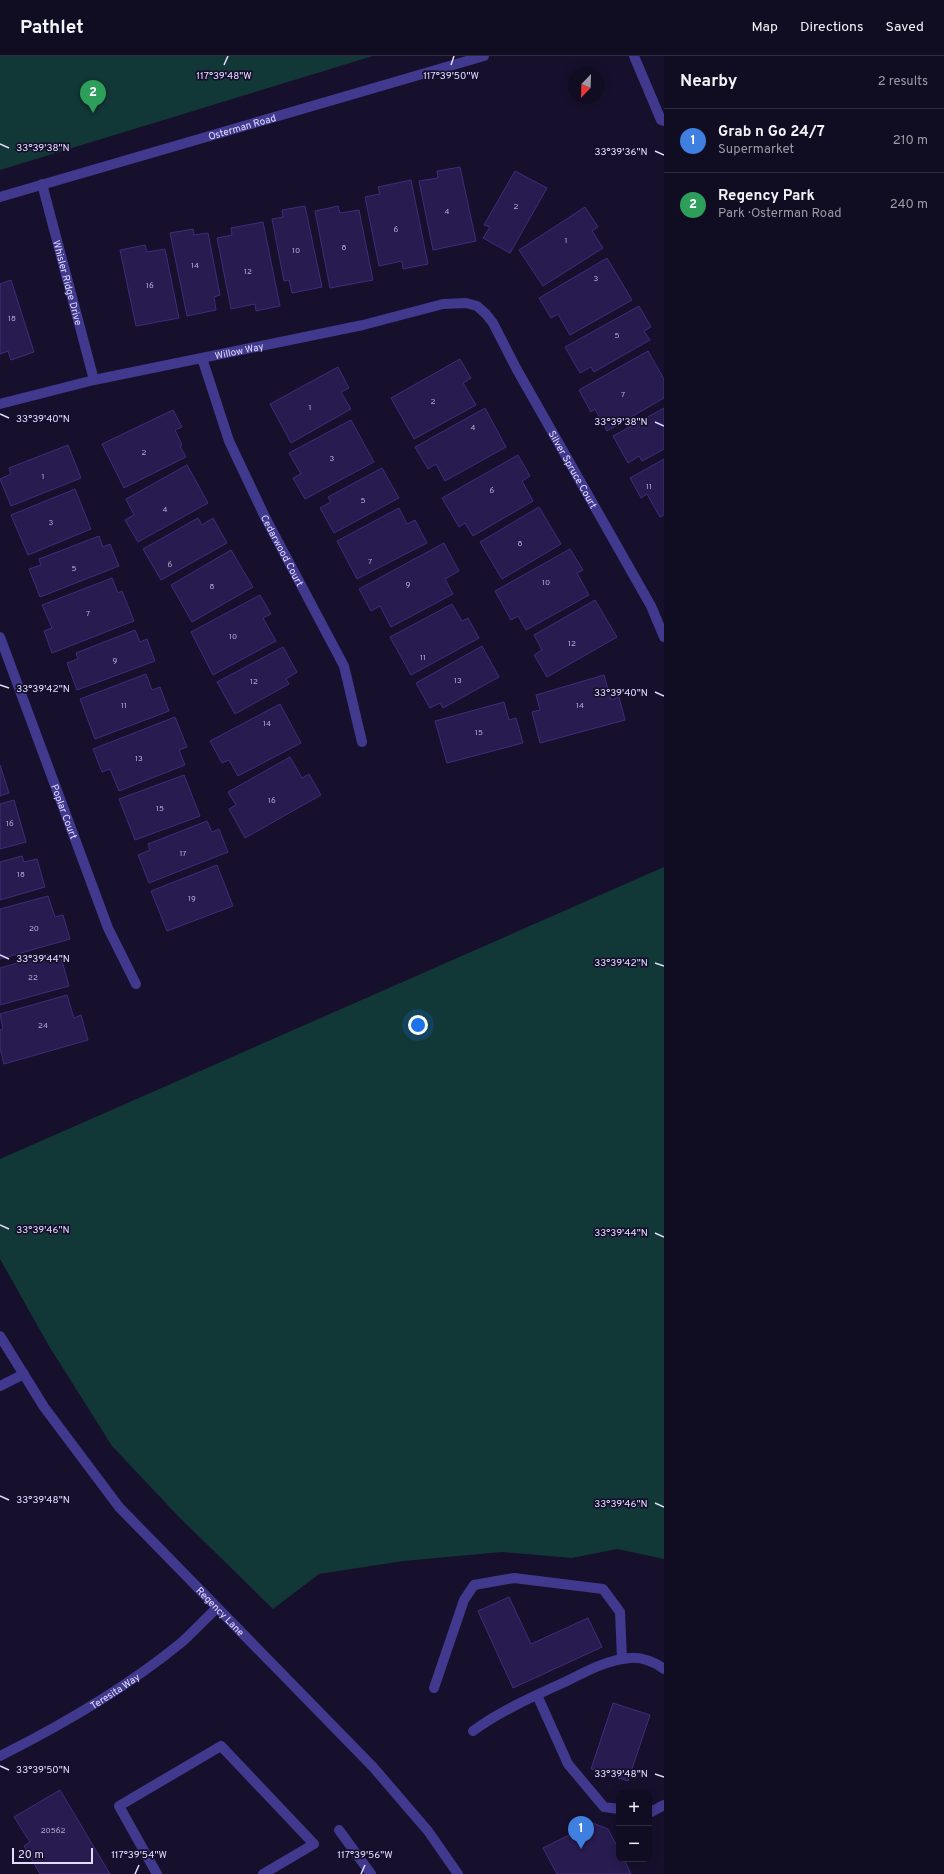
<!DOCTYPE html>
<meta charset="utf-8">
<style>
body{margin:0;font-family:Overpass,sans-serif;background:#19152a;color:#f1f3f6}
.controls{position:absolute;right:12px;bottom:12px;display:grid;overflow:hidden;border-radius:8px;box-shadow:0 2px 10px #0003}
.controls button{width:36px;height:36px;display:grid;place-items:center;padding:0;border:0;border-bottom:1px solid #302c40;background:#100c22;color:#f1f3f6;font:20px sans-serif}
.compass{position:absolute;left:568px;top:12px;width:36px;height:36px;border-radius:50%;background:#100c22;box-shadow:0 2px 10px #0003;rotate:203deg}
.scale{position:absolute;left:12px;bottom:10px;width:81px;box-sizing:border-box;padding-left:4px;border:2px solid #e2dcff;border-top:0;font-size:11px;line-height:14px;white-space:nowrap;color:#e2dcff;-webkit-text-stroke:3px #16102d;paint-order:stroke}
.you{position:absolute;left:418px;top:969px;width:14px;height:14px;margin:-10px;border:3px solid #fff;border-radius:50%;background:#1a73e8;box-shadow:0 0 0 6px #1a73e833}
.badge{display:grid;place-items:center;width:26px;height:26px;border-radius:50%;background:#08d9ff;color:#fff;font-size:13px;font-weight:700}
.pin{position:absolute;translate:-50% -33px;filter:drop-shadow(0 1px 2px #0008)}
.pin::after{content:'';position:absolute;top:21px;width:14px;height:12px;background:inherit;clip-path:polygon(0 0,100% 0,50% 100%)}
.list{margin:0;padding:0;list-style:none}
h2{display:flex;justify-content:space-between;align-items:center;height:52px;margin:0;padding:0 16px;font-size:17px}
h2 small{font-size:13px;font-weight:400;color:#9c9ba5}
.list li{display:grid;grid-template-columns:26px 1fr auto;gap:12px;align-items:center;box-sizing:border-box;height:64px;padding:0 16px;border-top:1px solid #302c40}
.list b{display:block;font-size:15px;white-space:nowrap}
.list p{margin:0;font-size:13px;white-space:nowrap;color:#9c9ba5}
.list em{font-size:13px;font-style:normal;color:#9c9ba5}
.map{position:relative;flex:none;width:664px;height:1818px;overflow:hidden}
header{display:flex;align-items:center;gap:24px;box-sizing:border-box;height:56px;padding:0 20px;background:#100c22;border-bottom:1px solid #302c40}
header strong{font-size:19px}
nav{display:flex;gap:22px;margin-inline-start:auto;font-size:14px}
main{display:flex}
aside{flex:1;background:#100c22}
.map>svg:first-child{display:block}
.green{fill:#123737}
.building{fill:#281b4f;stroke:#402c7c}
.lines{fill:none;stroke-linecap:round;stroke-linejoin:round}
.minor{stroke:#40398e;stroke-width:10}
.ticks{fill:none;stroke:#e2dcff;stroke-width:1.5}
.labels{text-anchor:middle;stroke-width:3.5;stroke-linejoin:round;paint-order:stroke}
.number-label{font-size:8px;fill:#b4acd3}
.street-label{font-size:10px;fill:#e2dcff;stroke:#16102d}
.ticks-label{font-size:10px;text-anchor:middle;fill:#e2dcff;stroke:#16102d;stroke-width:3.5;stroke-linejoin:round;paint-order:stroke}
</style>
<header>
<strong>Pathlet</strong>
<nav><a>Map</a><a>Directions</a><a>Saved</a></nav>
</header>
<main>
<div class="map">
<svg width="664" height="1818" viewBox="0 0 664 1818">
<rect width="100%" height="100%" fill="#16102d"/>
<!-- green -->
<path class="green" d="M0,0H373L0,114Z
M664,811V1503L617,1493L572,1502L502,1496L403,1505L319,1518L273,1553L178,1460L112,1390L49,1290L0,1203V1103Z"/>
<!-- building -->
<path class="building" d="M460,111L476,185L433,194L419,125L438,122L437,115Z
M515,115L547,132L510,197L483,182L490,171L484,169Z
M411,124L428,208L403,213L402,205L379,210L365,141L380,138L378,131Z
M305,150L322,231L292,237L289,224L284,225L272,163L283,161L282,154Z
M338,150L340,157L359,154L373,224L330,232L315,155Z
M585,151L598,171L592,175L603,192L543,230L519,194Z
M263,166L280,250L256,255L255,248L231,253L217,182L232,179L231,172Z
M193,173L194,179L208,177L220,239L214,241L216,254L187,260L170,177Z
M145,189L147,196L165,193L179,262L136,270L120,194Z
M607,202L632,244L570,279L558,258L551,262L539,242Z
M11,224L34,296L11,304L8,295L0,298V228Z
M639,250L651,271L644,275L650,284L594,316L591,311L580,317L565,291Z
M648,295L664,323V342L607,375L595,353L591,356L579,334Z
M460,303L471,322L463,327L476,349L414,383L391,342Z
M338,311L349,332L341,336L351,353L291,387L270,348Z
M485,352L506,391L445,425L436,408L428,413L415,391Z
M664,352V393L642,405L639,400L628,407L613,380Z
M173,354L182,371L175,374L182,389L180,390L186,401L124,432L102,388Z
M351,364L374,406L305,443L293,422L301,418L289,397Z
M68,389L81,422L11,450L0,423L11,418L9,412Z
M518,399L530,420L522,425L533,445L473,480L465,467L459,471L442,442Z
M664,403V459L660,461L647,438L641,442L630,422Z
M187,409L208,447L138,486L125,464L134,459L126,443Z
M382,412L399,442L334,477L320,452L331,446L328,441Z
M75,433L91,473L28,499L11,459Z
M539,451L561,488L502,523L480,486Z
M399,452L407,468L415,464L427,487L357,523L337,485Z
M198,462L202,469L213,462L227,487L161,524L143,493Z
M99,480L103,491L110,488L119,510L40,541L29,513L41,509L39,503Z
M444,487L459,515L445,523L453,538L391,571L380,550L371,555L359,533Z
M570,493L583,514L577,517L589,539L526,574L518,560L511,564L495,535Z
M231,494L253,531L192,566L171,529Z
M112,522L118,537L122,535L134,565L52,597L44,575L52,572L42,549Z
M260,539L271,558L263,562L276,585L213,619L191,576Z
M595,544L617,581L547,621L534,599L542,594L534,579Z
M452,548L462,565L468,562L479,582L411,619L390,581Z
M135,574L140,586L147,583L155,605L77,634L67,607L78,603L76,597Z
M482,590L499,621L443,652L440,647L430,652L416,627Z
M283,591L297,616L286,623L289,628L235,658L217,626Z
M146,618L152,634L160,631L169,655L95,683L80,643Z
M604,619L611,644L619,641L625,664L540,687L532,656L540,654L536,639Z
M504,646L509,664L516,662L523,687L447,707L435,665Z
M280,648L301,687L238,720L229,704L222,707L210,685Z
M175,661L187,691L179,694L185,709L119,735L110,713L102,716L93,693Z
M290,701L302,722L309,718L321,739L245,782L229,753L236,749L228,736Z
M0,709L9,737L0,740Z
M184,719L200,760L135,784L119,743Z
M14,744L26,786L0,793V748Z
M207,765L212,776L219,773L228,796L149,827L138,799L150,794L148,788Z
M22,800L24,806L37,803L45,831L0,844V806Z
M217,809L233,850L167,875L151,835Z
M48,840L55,861L63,859L70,883L0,903V853Z
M48,898L50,904L61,901L69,930L0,949V912Z
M67,939L74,962L81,959L88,984L4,1008L0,992V974L3,973L0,958Z
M509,1541L531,1588L588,1562L602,1591L513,1632L478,1555Z
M613,1647L650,1659L628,1725L591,1713Z
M60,1734L110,1818H40L24,1790L30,1786L14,1761Z
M593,1767L608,1773L619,1794V1803H624L631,1818H557L543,1792Z"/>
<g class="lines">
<!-- minor -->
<g class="minor">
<path d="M634,0L661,64L664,65"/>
<path id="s1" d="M42,128L94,324"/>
<path id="s2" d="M0,141L484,0"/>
<path id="s3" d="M202,302L229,385L265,461L344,610L362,686"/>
<path id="s4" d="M0,348L94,324L363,269L443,248L466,247L477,250L486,258L493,267L516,312L651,550L664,581"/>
<path id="s5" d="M0,581L108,872L136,928"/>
<path id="s6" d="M0,1280L44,1351L119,1451L373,1711L428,1775L458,1818"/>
<path d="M0,1330L24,1318"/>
<path d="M434,1632L464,1544L474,1529L514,1522L603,1533L620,1556L622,1603"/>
<path d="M537,1639L568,1708L604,1751L619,1753"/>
<path d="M473,1675C502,1654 534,1640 567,1625C587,1615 607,1604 630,1602C642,1601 655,1606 664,1613"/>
<path id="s7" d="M0,1700C64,1668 126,1632 182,1586C194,1575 205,1563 217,1552"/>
<path d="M649,1757L664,1749"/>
<path d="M339,1774L371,1818"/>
<path d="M157,1818L119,1750L221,1690L314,1788L263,1818"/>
</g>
</g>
<!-- ticks -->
<path class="ticks" d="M224,9L228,0M451,9L454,0M0,88L9,92M655,95L664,99M0,358L9,362M655,366L664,370M0,629L9,632M655,636L664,640M0,899L9,903M655,907L664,910M0,1169L9,1173M655,1177L664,1181M0,1440L9,1444M655,1447L664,1451M0,1710L9,1714M655,1718L664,1721M135,1818L139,1809M361,1818L365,1809"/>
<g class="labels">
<!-- number labels -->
<g class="number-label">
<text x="516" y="153">2</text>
<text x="447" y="158">4</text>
<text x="396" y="176">6</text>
<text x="566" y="187">1</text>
<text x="344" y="194">8</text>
<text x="296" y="197">10</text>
<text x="195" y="212">14</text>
<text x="248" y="218">12</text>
<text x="596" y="225">3</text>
<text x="150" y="232">16</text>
<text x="12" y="265">18</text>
<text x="617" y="282">5</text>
<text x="623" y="341">7</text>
<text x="433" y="348">2</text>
<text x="310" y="354">1</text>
<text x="473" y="374">4</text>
<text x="144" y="399">2</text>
<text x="332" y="405">3</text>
<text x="43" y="423">1</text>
<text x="649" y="433">11</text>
<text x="492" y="437">6</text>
<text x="363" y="447">5</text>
<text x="165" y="456">4</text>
<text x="51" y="469">3</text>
<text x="520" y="490">8</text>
<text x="370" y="508">7</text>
<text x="170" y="511">6</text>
<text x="74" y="515">5</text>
<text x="546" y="529">10</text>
<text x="408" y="531">9</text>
<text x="212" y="533">8</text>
<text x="88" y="560">7</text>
<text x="233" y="583">10</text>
<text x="572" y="590">12</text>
<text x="423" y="604">11</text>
<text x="115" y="607">9</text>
<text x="458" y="627">13</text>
<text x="254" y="628">12</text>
<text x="124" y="652">11</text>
<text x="580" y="652">14</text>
<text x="267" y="670">14</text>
<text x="479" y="679">15</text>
<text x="139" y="705">13</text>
<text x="272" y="747">16</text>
<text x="160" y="755">15</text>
<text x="10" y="770">16</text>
<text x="183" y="800">17</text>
<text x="21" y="821">18</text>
<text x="192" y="845">19</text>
<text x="34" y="875">20</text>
<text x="33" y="924">22</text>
<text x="43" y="972">24</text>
<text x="53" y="1777">20562</text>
</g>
<!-- street labels -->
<g class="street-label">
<text dy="4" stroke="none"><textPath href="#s2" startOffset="252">Osterman Road</textPath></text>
<text dy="4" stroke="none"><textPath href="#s1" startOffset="102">Whisler Ridge Drive</textPath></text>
<text dy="4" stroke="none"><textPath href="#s4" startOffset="245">Willow Way</textPath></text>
<text dy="4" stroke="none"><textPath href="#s4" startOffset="679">Silver Spruce Court</textPath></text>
<text dy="4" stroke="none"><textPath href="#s3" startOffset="209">Cedarwood Court</textPath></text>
<text dy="4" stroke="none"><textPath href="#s5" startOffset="186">Poplar Court</textPath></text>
<text dy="4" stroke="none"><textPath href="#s6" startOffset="354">Regency Lane</textPath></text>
<text dy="4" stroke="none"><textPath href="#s7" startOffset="132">Teresita Way</textPath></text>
</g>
</g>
<g class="ticks-label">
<text x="224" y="23">117°39'48"W</text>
<text x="451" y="23">117°39'50"W</text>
<text x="43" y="95">33°39'38"N</text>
<text x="621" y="99">33°39'36"N</text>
<text x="43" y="366">33°39'40"N</text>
<text x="621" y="369">33°39'38"N</text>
<text x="43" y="636">33°39'42"N</text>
<text x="621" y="640">33°39'40"N</text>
<text x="43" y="906">33°39'44"N</text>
<text x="621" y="910">33°39'42"N</text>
<text x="43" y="1177">33°39'46"N</text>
<text x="621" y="1180">33°39'44"N</text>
<text x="43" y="1447">33°39'48"N</text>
<text x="621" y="1451">33°39'46"N</text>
<text x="43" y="1717">33°39'50"N</text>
<text x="621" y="1721">33°39'48"N</text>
<text x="139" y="1802">117°39'54"W</text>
<text x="365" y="1802">117°39'56"W</text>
</g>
</svg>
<div class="controls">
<button>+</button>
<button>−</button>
</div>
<svg class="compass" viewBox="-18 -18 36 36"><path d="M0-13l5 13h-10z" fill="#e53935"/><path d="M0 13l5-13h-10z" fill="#9c9ba5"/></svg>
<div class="scale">20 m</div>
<div class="you"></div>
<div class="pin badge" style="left:581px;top:1793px;background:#3f7fe0">1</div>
<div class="pin badge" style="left:93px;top:57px;background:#2e9e5b">2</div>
</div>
<aside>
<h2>Nearby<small>2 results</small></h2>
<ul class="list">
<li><span class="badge" style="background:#3f7fe0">1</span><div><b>Grab n Go 24/7</b><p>Supermarket</p></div><em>210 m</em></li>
<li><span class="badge" style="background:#2e9e5b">2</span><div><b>Regency Park</b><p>Park · Osterman Road</p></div><em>240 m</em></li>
</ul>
</aside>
</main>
